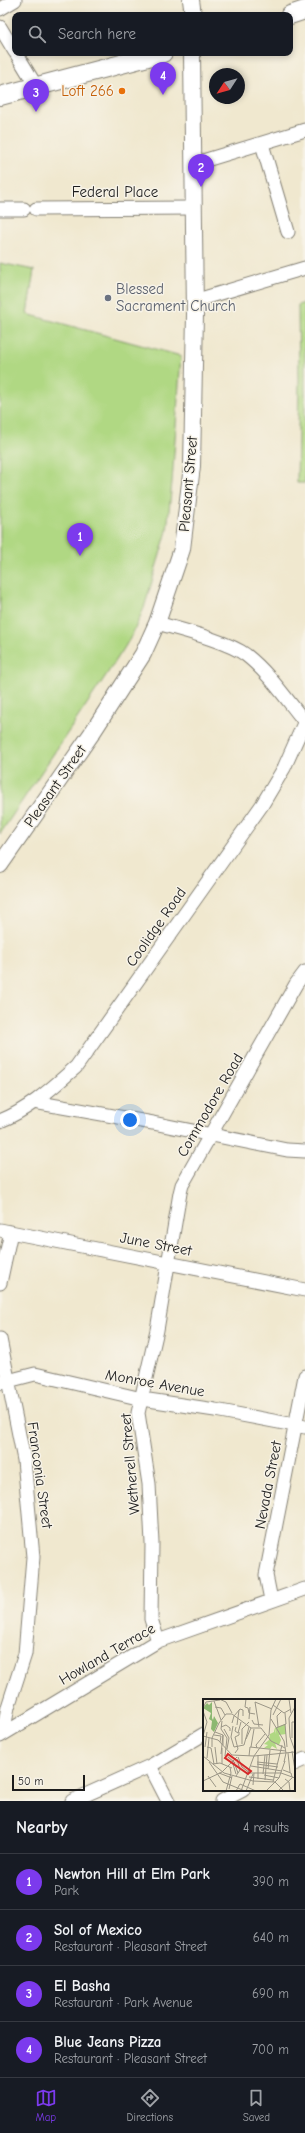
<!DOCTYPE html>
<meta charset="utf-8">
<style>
body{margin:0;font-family:"Comic Neue",sans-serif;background:#20242c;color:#f1f3f6}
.compass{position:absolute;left:209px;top:68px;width:36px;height:36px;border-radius:50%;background:#171b24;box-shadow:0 2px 6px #0003;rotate:234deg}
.scale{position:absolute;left:12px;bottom:10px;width:73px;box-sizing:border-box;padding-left:4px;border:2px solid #1c1c1c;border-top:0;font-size:11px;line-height:14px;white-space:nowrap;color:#1c1c1c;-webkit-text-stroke:3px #f7f3e8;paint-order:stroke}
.you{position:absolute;left:130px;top:1120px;width:14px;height:14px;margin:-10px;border:3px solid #fff;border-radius:50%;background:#1a73e8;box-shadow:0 0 0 6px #1a73e833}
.badge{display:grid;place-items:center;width:26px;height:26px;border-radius:50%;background:#7c3aed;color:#fff;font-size:13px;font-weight:700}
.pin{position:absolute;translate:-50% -33px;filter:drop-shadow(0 1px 2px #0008)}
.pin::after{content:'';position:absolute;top:21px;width:14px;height:12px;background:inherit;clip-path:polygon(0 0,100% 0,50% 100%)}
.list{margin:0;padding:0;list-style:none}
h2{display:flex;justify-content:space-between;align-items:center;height:52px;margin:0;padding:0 16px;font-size:17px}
h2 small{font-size:13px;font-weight:400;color:#9ea1a6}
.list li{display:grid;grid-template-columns:26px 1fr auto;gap:12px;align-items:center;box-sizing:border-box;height:56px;padding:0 16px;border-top:1px solid #363941}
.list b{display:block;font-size:15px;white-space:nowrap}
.list p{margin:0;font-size:13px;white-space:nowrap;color:#9ea1a6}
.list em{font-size:13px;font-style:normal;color:#9ea1a6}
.icon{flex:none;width:22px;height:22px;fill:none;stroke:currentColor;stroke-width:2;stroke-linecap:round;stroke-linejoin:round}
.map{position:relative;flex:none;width:305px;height:1801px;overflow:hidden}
.search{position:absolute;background:#171b24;box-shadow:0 2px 6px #0003;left:12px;right:12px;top:12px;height:44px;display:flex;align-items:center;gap:10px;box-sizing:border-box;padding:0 14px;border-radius:8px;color:#9ea1a6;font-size:15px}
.sheet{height:276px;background:#171b24}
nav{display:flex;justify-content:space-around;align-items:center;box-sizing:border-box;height:56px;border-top:1px solid #363941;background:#171b24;font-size:11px;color:#9ea1a6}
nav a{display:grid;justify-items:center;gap:2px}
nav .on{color:#7c3aed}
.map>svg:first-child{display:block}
.green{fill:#b0d883;stroke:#667a50}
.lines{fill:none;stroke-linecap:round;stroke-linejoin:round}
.minor-casing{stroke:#868276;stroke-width:15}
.major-casing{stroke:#868276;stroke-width:18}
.highway-casing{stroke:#868276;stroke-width:20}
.minor{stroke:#fff;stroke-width:13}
.major{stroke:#fff;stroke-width:16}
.highway{stroke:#fff;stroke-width:18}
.food-dot{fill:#e8710a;stroke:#f7f3e8;stroke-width:1.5}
.worship-dot{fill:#6b7280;stroke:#f7f3e8;stroke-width:1.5}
.labels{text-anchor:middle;stroke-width:3;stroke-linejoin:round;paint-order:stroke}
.food-label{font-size:15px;fill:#c56008;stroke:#f7f3e8;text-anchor:end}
.street-label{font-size:15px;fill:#1c1c1c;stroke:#f7f3e8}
.worship-label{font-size:15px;fill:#5b616d;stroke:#f7f3e8;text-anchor:start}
.inset-road{fill:none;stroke:#9b9687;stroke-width:1}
.view{fill:#d62828;fill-opacity:0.15;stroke:#d62828;stroke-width:2}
.inset-edge{fill:none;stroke:#1c1c1c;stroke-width:2}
</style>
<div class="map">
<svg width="305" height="1801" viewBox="0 0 305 1801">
<rect width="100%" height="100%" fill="#f7f3e8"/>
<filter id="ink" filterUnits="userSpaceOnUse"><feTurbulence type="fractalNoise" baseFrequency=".025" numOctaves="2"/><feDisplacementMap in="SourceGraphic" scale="8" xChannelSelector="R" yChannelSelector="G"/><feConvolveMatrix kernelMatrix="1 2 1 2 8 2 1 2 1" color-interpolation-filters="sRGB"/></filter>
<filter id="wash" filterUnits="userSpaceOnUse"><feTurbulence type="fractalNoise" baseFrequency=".012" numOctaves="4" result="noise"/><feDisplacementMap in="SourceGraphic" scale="16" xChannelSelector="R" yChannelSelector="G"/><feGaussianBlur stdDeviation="0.9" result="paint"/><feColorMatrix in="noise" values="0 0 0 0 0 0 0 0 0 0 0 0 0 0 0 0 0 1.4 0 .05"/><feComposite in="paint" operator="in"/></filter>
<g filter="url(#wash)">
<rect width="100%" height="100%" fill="#f0e8cf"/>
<!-- green -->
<path class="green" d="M0,263L34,270L27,314L181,356L172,482L167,531L144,608L132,635L123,650L0,834Z
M305,303V483H297L299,380L298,305Z"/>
</g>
<g filter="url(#ink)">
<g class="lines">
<defs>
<path id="minor" d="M0,9L15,0
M0,27L15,52
M16,53L36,86
M262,144L288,232
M193,164L305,130
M0,209H24
M36,209L193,208
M194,301L305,268
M157,623C181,630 227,641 246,655C269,673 287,700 305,722
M34,1102L153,1123L287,1150L305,1151
M0,1121C30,1109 52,1088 76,1067L262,805L284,768L305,721
M0,1230L305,1290
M0,1283L11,1232
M0,1339L24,1460L33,1557L25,1654L8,1707L3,1734
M0,1383L35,1374L142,1399L215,1410L305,1427
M271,1600L266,1575L305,1376
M158,1641L151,1619L152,1543L149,1484L138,1413L157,1330L180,1193L182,1185L296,984L305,972
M0,1736L158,1641L305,1589
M294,1764L305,1759
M150,1766L204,1734
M72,1801L150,1766L168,1801
M222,1801L243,1790"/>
<path id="major" d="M191,0L193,15
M0,865L92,733L143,654L157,623L182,549L192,466L195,314L192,53"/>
<path id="highway" d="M290,15L305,10
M0,96L163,53"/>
</defs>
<!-- minor casing -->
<use href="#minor" class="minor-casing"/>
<!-- major casing -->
<use href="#major" class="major-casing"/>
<!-- highway casing -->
<use href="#highway" class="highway-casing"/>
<!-- minor -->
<use href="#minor" class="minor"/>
<!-- major -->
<use href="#major" class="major"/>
<!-- highway -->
<use href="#highway" class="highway"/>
</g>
</g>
<!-- markers -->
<circle class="food-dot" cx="122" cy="91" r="4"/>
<circle class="worship-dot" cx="108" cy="298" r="4"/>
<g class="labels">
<!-- food labels -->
<g class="food-label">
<text x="114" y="96">Loft 266</text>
</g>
<!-- street labels -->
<g class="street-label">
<text x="115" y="197">Federal Place</text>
<text transform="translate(188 484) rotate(-85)" y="5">Pleasant Street</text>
<text transform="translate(55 786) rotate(-55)" y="5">Pleasant Street</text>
<text transform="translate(156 927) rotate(-55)" y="5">Coolidge Road</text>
<text transform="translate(210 1105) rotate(-60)" y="5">Commodore Road</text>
<text transform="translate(156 1244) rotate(11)" y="5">June Street</text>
<text transform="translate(155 1383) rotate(10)" y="5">Monroe Avenue</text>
<text transform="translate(130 1464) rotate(-95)" y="5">Wetherell Street</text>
<text transform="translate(40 1475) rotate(82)" y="5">Franconia Street</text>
<text transform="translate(268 1485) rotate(-79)" y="5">Nevada Street</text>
<text transform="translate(107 1654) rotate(-30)" y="5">Howland Terrace</text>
</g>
<!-- worship labels -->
<g class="worship-label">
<text x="116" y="294">Blessed<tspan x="116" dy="17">Sacrament Church</tspan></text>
</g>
</g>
<!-- overview -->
<g transform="translate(203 1699)">
<rect width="92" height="92" fill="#f0e8cf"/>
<path d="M82,25L83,35L76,36L78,41L76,46L72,44L74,50L69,47L67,50L61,49L65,46L61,45L66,41L67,35L71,33V29L73,35L72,29Z" fill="#b0d883"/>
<path d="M9,3V19L10,21L11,17L15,24L11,33L8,30L9,22L6,20L8,14L0,9L4,4L6,6Z" fill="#8cb871"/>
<path class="inset-road" d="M16,0L23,3L29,14M43,0L42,8L45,9L46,14L52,15M86,0L88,14M11,2L18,21M52,3L56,28M52,3L69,10M70,6L81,14L88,10M12,8L18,9L22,16M92,8L86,19L87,38L92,52M0,9L3,3L17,1M0,12L4,23L0,37M29,15L48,29H58L68,42L82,49M70,16L78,0M46,20L47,8M68,20L81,42L83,54L81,63M49,21L51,25L60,26M19,22L18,30L24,39L22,57M29,24L31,17L37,10L40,11V17M82,25L84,48M34,26L36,11M30,27L28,38L31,48M18,28L23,26L27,29V32M33,28L32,32L35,34L38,23M75,28L74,17L79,12M73,29L83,25L82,14M21,30L26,39L24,50M12,33L20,36V46M11,36L18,37L17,43M0,37L15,41L29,56L51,57L66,36L68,11L73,0M89,39V23H92M43,40L48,29M39,45V30L46,23M2,48L4,33M4,48L8,49L11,65M9,48V39L16,24L23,15H29M12,48L14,65M31,48L41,46L46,28M48,48L51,30M54,49L53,46L62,35M89,52L92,71M32,54L35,50L32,38L36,36V33M85,54L87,73M18,55L20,36M55,56V80M0,57L21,74L50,82L72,83L81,92M46,57L47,48L83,52M25,58L31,63L35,74M35,58L39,68L47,74H78L92,79M4,59L6,39M6,63L20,83L42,92M32,63L30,65L33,75M54,63L74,65M10,65L17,64L29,69M19,65V49M54,65L75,68M48,67L79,72M65,70L67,51M80,71L88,74L89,78M16,74L29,79M60,75L62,56M61,76L76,79M5,77L13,88M33,77L37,71L34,60M46,78L70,81M82,80L86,83L87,92M62,81L64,56M0,82L19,73L34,58M70,83L79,46M50,86L51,74M26,90L29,77M23,92L28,74L27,68M33,92L37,85L53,92M38,92L51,57L92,53M43,92L50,75M63,92L76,79L82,62M75,92L90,78"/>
<path class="view" d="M25,55L48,72L45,75L22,59Z"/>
<rect width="92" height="92" class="inset-edge"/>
</g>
</svg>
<svg class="compass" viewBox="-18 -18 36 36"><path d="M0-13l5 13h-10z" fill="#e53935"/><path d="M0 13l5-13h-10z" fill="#9ea1a6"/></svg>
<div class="scale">50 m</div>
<div class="you"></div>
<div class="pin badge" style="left:80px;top:556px">1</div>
<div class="pin badge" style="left:201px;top:187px">2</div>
<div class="pin badge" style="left:36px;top:112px">3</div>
<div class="pin badge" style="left:163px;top:95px">4</div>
<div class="search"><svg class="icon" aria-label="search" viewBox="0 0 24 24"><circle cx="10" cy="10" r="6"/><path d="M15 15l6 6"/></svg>Search here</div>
</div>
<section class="sheet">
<h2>Nearby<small>4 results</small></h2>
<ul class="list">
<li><span class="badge">1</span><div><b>Newton Hill at Elm Park</b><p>Park</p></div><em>390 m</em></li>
<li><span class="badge">2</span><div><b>Sol of Mexico</b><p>Restaurant · Pleasant Street</p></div><em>640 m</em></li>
<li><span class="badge">3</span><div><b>El Basha</b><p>Restaurant · Park Avenue</p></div><em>690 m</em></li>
<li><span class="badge">4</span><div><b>Blue Jeans Pizza</b><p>Restaurant · Pleasant Street</p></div><em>700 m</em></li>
</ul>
</section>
<nav>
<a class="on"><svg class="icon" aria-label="map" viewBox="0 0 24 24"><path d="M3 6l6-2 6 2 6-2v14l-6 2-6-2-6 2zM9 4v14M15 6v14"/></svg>Map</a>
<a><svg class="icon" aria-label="directions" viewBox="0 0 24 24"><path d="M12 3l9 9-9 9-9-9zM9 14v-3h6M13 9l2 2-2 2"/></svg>Directions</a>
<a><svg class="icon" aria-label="saved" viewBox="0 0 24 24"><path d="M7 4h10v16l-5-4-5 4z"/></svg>Saved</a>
</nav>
